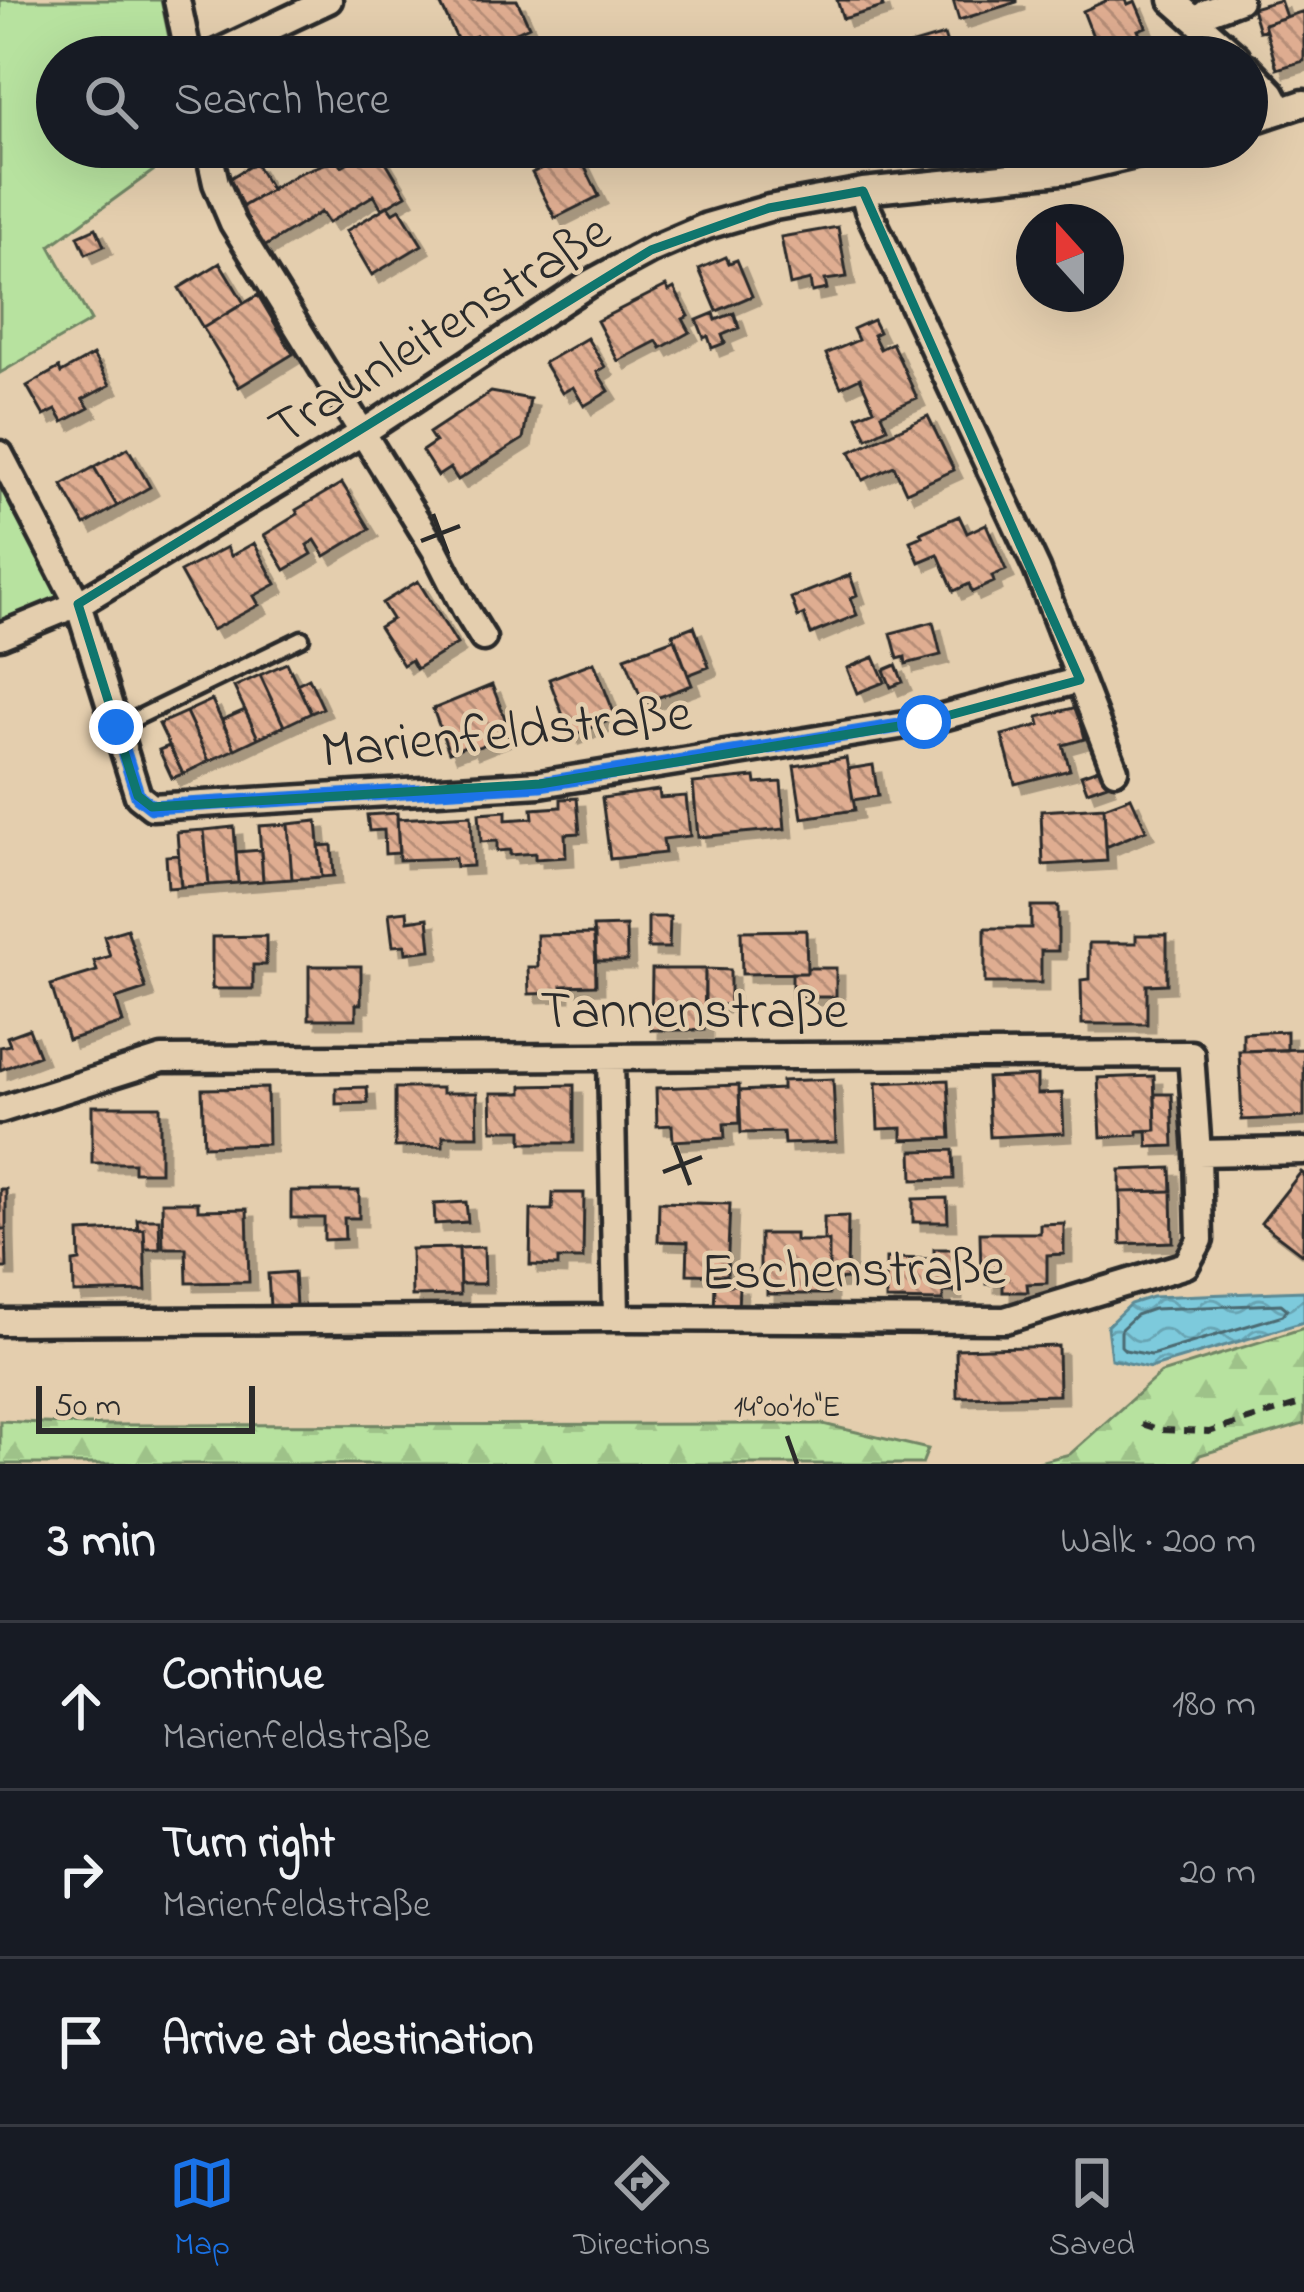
<!DOCTYPE html>
<meta charset="utf-8">
<style>
body{margin:0;font-family:"Indie Flower",sans-serif;background:#242831;color:#f1f3f6}
.compass{position:absolute;left:1016px;top:204px;width:108px;height:108px;border-radius:50%;background:#171b24;box-shadow:0 12px 48px #0002;rotate:339deg}
.scale{position:absolute;left:36px;bottom:30px;width:219px;box-sizing:border-box;padding-left:12px;border:6px solid #2b2b2b;border-top:0;font-size:33px;line-height:42px;white-space:nowrap;color:#2b2b2b;-webkit-text-stroke:9px #e4ceae;paint-order:stroke}
.stop{position:absolute;width:36px;height:36px;margin:-27px;border:9px solid #1a73e8;border-radius:50%;background:#fff}
.stop.end{background:#1a73e8;border-color:#fff;box-shadow:0 3px 12px #0008}
.list{margin:0;padding:0;list-style:none}
h2{display:flex;justify-content:space-between;align-items:center;height:156px;margin:0;padding:0 48px;font-size:51px}
h2 small{font-size:39px;font-weight:400;color:#9ea1a6}
.list li{display:grid;grid-template-columns:78px 1fr auto;gap:36px;align-items:center;box-sizing:border-box;height:168px;padding:0 48px;border-top:3px solid #363941}
.list b{display:block;font-size:45px;white-space:nowrap}
.list p{margin:0;font-size:39px;white-space:nowrap;color:#9ea1a6}
.list em{font-size:39px;font-style:normal;color:#9ea1a6}
.icon{flex:none;width:66px;height:66px;fill:none;stroke:currentColor;stroke-width:2;stroke-linecap:round;stroke-linejoin:round}
.map{position:relative;flex:none;width:1304px;height:1464px;overflow:hidden}
.search{position:absolute;background:#171b24;box-shadow:0 12px 48px #0002;left:36px;right:36px;top:36px;height:132px;display:flex;align-items:center;gap:30px;box-sizing:border-box;padding:0 42px;border-radius:66px;color:#9ea1a6;font-size:45px}
.sheet{height:660px;background:#171b24}
nav{display:flex;justify-content:space-around;align-items:center;box-sizing:border-box;height:168px;border-top:3px solid #363941;background:#171b24;font-size:33px;color:#9ea1a6}
nav a{display:grid;justify-items:center;gap:6px}
nav .on{color:#1a73e8}
.map>svg:first-child{display:block}
.green{fill:#b7e29f;stroke:#718665;stroke-width:3}
.forest{fill:url(#forest-firs);stroke:#718665;stroke-width:3}
.water{fill:url(#water-waves);stroke:#5c8a95;stroke-width:3}
.lines{fill:none;stroke-linecap:round;stroke-linejoin:round}
.shore{stroke:#4c6b72;stroke-width:3}
.building{fill:url(#building-back-hatch);stroke:#2b2b2b;stroke-width:3;filter:url(#shadow)}
.service-casing{stroke:#2b2b2b;stroke-width:21}
.minor-casing{stroke:#2b2b2b;stroke-width:33}
.path{stroke:#2b2b2b;stroke-width:6;stroke-dasharray:12 9;stroke-linecap:butt}
.service{stroke:#e4ceae;stroke-width:12}
.minor{stroke:#e4ceae;stroke-width:24}
.route{stroke:#1a73e8;stroke-width:15}
.marked{fill:none;stroke:#0f766e;stroke-width:9;stroke-linejoin:round}
.ticks{fill:none;stroke:#2b2b2b;stroke-width:4.5}
.labels{text-anchor:middle;stroke-width:9;stroke-linejoin:round;paint-order:stroke}
.street-label{font-size:54px;fill:#2b2b2b;stroke:#e4ceae}
.ticks-label{font-size:30px;text-anchor:middle;fill:#2b2b2b;stroke:#e4ceae;stroke-width:9;stroke-linejoin:round;paint-order:stroke}
</style>
<div class="map">
<svg width="1304" height="1464" viewBox="0 0 1304 1464">
<defs>
<pattern id="forest-firs" width="22" height="20" patternUnits="userSpaceOnUse" patternTransform="scale(3)"><rect width="22" height="20" fill="#b7e29f"/><path d="M5 1l3.5 6h-7zM16 11l3.5 6h-7z" fill="#9ec289"/></pattern>
<pattern id="water-waves" width="16" height="10" patternUnits="userSpaceOnUse" patternTransform="scale(3)"><rect width="16" height="10" fill="#7dcadc"/><path d="M0 5q4-4 8 0t8 0" fill="none" stroke="#67a4b3"/></pattern>
<pattern id="building-back-hatch" width="6" height="6" patternUnits="userSpaceOnUse" patternTransform="scale(3)"><rect width="6" height="6" fill="#dfad91"/><path d="M-1 5l2 2M0 0l6 6M5-1l2 2" fill="none" stroke="#b58d77"/></pattern>
<filter id="shadow"><feDropShadow dx="8" dy="8" stdDeviation="0" flood-color="#0004"/></filter>
</defs>
<rect width="100%" height="100%" fill="#e4ceae"/>
<filter id="ink" filterUnits="userSpaceOnUse"><feTurbulence type="fractalNoise" baseFrequency=".00833" numOctaves="2"/><feDisplacementMap in="SourceGraphic" scale="24" xChannelSelector="R" yChannelSelector="G"/><feConvolveMatrix kernelMatrix="1 2 1 2 8 2 1 2 1" color-interpolation-filters="sRGB"/></filter>
<g filter="url(#ink)">
<!-- green -->
<path class="green" d="M0,0H161L173,57H57V147H186L50,246L91,321L0,373Z
M0,453L69,594L0,624Z"/>
<!-- forest -->
<path class="forest" d="M1304,1328V1424L1200,1455L1192,1464H1031L1070,1454L1161,1373Z
M0,1421L86,1425L823,1424L928,1449L922,1464H0Z"/>
<!-- water -->
<path class="water" d="M1304,1291V1322L1150,1368L1111,1359L1107,1326L1130,1304L1152,1297Z"/>
<g class="lines">
<!-- shore -->
<path class="shore" d="M1281,1304L1287,1309L1283,1315L1151,1355L1125,1350L1121,1346V1329L1136,1315L1153,1309Z"/>
</g>
<!-- building -->
<path class="building" d="M447,0H517L529,26L482,48L476,36L459,43L440,3Z
M837,0H881L883,7L843,19Z
M953,0H1017V2L959,20Z
M1108,0H1126L1128,4L1135,1L1146,27L1138,30L1142,40L1101,57L1083,11Z
M1280,0L1286,17L1264,24L1265,30L1259,31L1252,8Z
M1304,11V61L1277,69L1264,24Z
M944,35L951,57H895L893,50Z
M373,147H377L406,195L382,209L374,195L328,223L321,212L264,247L240,208L299,173L338,159L342,166Z
M577,151L599,196L555,218L532,173Z
M255,163L271,190L240,208L225,181Z
M388,206L393,213L400,209L422,245L372,275L346,231Z
M838,227L847,277L825,280L827,289L812,292L810,280L790,285L781,237Z
M96,228L104,246L86,254L78,236Z
M726,257L729,263L737,260L752,296L717,311L699,269Z
M220,263L244,303L203,328L179,288Z
M666,286L669,291L674,288L689,316L683,319L690,332L661,348L657,341L618,361L597,321Z
M258,295L293,354L239,387L203,328Z
M714,313L716,320L734,313L739,328L722,335L725,343L712,348L708,336L704,338L697,320Z
M873,320L879,332L873,335L880,349L892,343L917,398L881,414L887,428L867,438L857,416L874,409L860,378L841,387L826,354L858,340L853,329Z
M587,338L605,367L597,372L609,391L584,406L573,387L562,393L544,363Z
M93,355L110,385L83,399L89,408L63,422L56,410L44,416L27,386L59,368L61,373Z
M491,392L530,399L523,439L458,480L450,468L438,476L422,451L435,442L429,433Z
M928,416L954,470L906,492L894,466L863,480L850,452Z
M128,448L150,487L117,506L94,467Z
M94,467L117,506L85,525L62,485Z
M342,483L370,529L325,556L315,540L307,545L312,554L285,570L264,535L298,514L296,510Z
M959,516L967,533L986,524L1006,570L992,576L994,582L972,592L969,584L954,591L938,554L919,562L910,541L922,536L920,533Z
M254,543L276,584L254,596L259,605L212,630L180,572L227,547L231,556Z
M850,575L857,595L850,598L857,615L811,634L804,614L798,617L791,598Z
M418,581L457,644L416,669L411,660L403,665L379,627L392,619L382,603Z
M933,622L941,655L906,664L905,657L898,659L891,633Z
M694,626L709,667L688,675L673,634Z
M674,639L692,685L643,703L625,657Z
M874,657L885,682L857,693L847,668Z
M594,662L616,718L571,736L549,679Z
M287,663L311,713L284,726L260,675Z
M896,665L903,682L891,687L884,670Z
M260,675L284,726L258,738L234,687Z
M309,678L323,708L311,713L297,684Z
M492,685L511,734L471,750L468,745L449,752L433,709Z
M212,700L235,749L209,761L186,712Z
M1077,707L1085,739L1063,745L1070,770L1015,784L1002,735L1040,725L1038,717Z
M245,710L258,738L235,749L222,720Z
M186,712L209,761L183,774L159,724Z
M169,746L183,774L172,778L159,750Z
M846,758L855,810L802,818L794,766Z
M873,765L878,796L853,800L848,769Z
M1101,768L1107,784L1087,791L1081,775Z
M755,777L756,784L781,782L785,829L698,837L693,783Z
M659,790L660,798L686,796L690,836L663,839L665,853L610,859L602,798Z
M1131,797L1146,830L1106,847L1104,807Z
M577,798L580,833L565,834L566,857L535,859V853L510,855V850L497,851V841L481,842L479,813L506,811V820L533,818L532,809L561,807V799Z
M1104,807L1107,861L1043,865L1041,811Z
M397,813L399,853L385,854L384,830L369,831L367,815Z
M471,815L473,866L456,867L455,858L399,860L397,819Z
M317,821L322,877L292,879L288,824Z
M288,824L292,879L263,881L259,826Z
M234,827L238,883L209,885L204,830Z
M204,830L209,885L181,887L177,832Z
M332,845L334,876L322,877L319,846Z
M261,850L263,881L238,883L236,852Z
M178,855L181,887L168,888L166,856Z
M1031,906H1058V951H1041V983H985V928H1031Z
M407,911L408,921L428,918L431,950L406,953L405,945L393,946L389,913Z
M648,917H670L669,948H648Z
M626,926L627,961H596L593,927Z
M127,929L146,989L116,999L123,1023L68,1040L51,985L97,971L94,961L110,956L104,936Z
M806,930L807,973L742,974L741,931Z
M595,934L596,985L562,986V993L529,994L528,967H538L537,935Z
M1136,935H1167V984L1147,985V1024H1082L1081,980L1089,979V943H1136Z
M266,936V965H253V989H212V937Z
M309,966H361V1004H356V1019H309Z
M807,968H836V997H792V973H807Z
M652,969H705L704,1030H651Z
M705,969L730,970V1005H705Z
M29,1029L39,1055L0,1070V1047L10,1045L7,1037Z
M1287,1031V1050L1243,1051V1033Z
M1304,1049V1117L1242,1120L1239,1051Z
M1037,1076V1094L1062,1093L1064,1133L990,1137L987,1078Z
M1154,1076L1156,1130L1138,1131V1135L1101,1137L1098,1078Z
M833,1079L836,1142L784,1144L783,1132L741,1133L739,1091L782,1089V1081Z
M948,1080L951,1138L902,1140V1128L878,1129L876,1083Z
M574,1085V1143H522V1130H492L491,1093H522V1086Z
M739,1085L740,1123L724,1124L725,1138L673,1141L672,1125L657,1126L656,1088Z
M367,1087L368,1103L336,1104V1088Z
M267,1088L268,1144L204,1146L202,1089Z
M395,1088H442V1093H477L478,1136H443V1146L395,1147Z
M1155,1094H1172L1174,1146L1148,1147L1147,1131L1156,1130Z
M92,1106H160V1172H134V1163H92Z
M953,1150L954,1179L913,1180L912,1151Z
M1171,1168L1172,1191L1120,1192V1170Z
M1301,1172L1304,1174L1303,1255L1261,1223Z
M0,1189H6V1229H0Z
M291,1191H359V1218H344L345,1239L324,1240V1218H291Z
M1172,1191L1173,1242L1121,1244L1120,1192Z
M553,1193H584L583,1259H558V1266L530,1265L531,1210H552Z
M947,1198L948,1222H913V1199Z
M162,1202H198V1210L247,1209L249,1282L187,1283L186,1248H163Z
M466,1202L468,1222L435,1224L434,1204Z
M659,1202L730,1204L727,1275L687,1274L688,1242L658,1241Z
M848,1216L847,1279L829,1280V1241H824V1217Z
M137,1219H159L160,1249H145L144,1229L138,1230Z
M1064,1223V1254L1047,1255V1283L1027,1284L1028,1292H1003V1284H987V1273L981,1274L980,1233H1040V1224Z
M0,1229H6L7,1268H0Z
M144,1229L146,1291L74,1293L73,1262L80,1261L79,1232Z
M760,1234H795V1241H829V1294H767V1279H760Z
M484,1247L485,1284H460L459,1248Z
M459,1248L460,1295L412,1296L411,1249Z
M934,1249H955L954,1292H943V1301L886,1300V1258L934,1259Z
M294,1272L296,1306L270,1307L268,1274Z
M715,1285H739L738,1311L714,1310Z
M1058,1346L1059,1395L957,1397L956,1349Z"/>
<g class="lines">
<defs>
<path id="service" d="M118,727L302,638"/>
<path id="minor" d="M177,0L189,57
M1172,0L1237,57
M1198,20L1207,12L1239,0
M208,57L329,0
M1247,67L1272,93L1281,110
M1247,122L1304,103
M208,147L216,183L233,223L435,550L465,609L483,638
M863,191L868,210L1037,569L1115,770
M0,454L78,604L138,796L152,807L540,784L924,722L1080,680
M0,636L78,604L362,433L590,283L651,250L707,226L769,208L863,191L1071,170L1169,147
M611,1057L616,1318
M0,1110L162,1059L1191,1054L1198,1153L1304,1151
M0,1322L616,1318L1005,1320L1186,1265L1200,1240L1198,1153"/>
</defs>
<!-- service casing -->
<use href="#service" class="service-casing"/>
<!-- minor casing -->
<use href="#minor" class="minor-casing"/>
<!-- path -->
<path class="path" d="M1142,1424L1161,1430L1209,1432L1304,1403"/>
<!-- service -->
<use href="#service" class="service"/>
<!-- minor -->
<use href="#minor" class="minor"/>
</g>
</g>
<g class="lines" filter="url(#ink)">
<!-- route -->
<path class="route" d="M116,727L138,796L152,807L540,784L924,722"/>
</g>
<!-- marked area -->
<path class="marked" d="M863,191L1080,680L924,722L540,784L152,807L138,796L78,604L651,250L769,208Z"/>
<!-- ticks -->
<path class="ticks" d="M433,514L448,554M421,541L460,526M675,1145L690,1185M663,1172L702,1157M787,1436L797,1464"/>
<g class="labels">
<!-- street labels -->
<g class="street-label">
<text transform="translate(438 327) rotate(-32)" y="19">Traunleitenstraße</text>
<text transform="translate(506 729) rotate(-6)" y="19">Marienfeldstraße</text>
<text x="694" y="1027">Tannenstraße</text>
<text transform="translate(853 1267) rotate(-1)" y="19">Eschenstraße</text>
</g>
</g>
<g class="ticks-label">
<text x="787" y="1416">14°00'10"E</text>
</g>
</svg>
<svg class="compass" viewBox="-18 -18 36 36"><path d="M0-13l5 13h-10z" fill="#e53935"/><path d="M0 13l5-13h-10z" fill="#9ea1a6"/></svg>
<div class="scale">50 m</div>
<div class="stop" style="left:924px;top:722px"></div>
<div class="stop end" style="left:116px;top:727px"></div>
<div class="search"><svg class="icon" aria-label="search" viewBox="0 0 24 24"><circle cx="10" cy="10" r="6"/><path d="M15 15l6 6"/></svg>Search here</div>
</div>
<section class="sheet">
<h2>3 min<small>Walk · 200 m</small></h2>
<ul class="list">
<li><svg class="icon" aria-label="ahead" viewBox="0 0 24 24"><path d="M12 20V5M6 11l6-6 6 6"/></svg><div><b>Continue</b><p>Marienfeldstraße</p></div><em>180 m</em></li>
<li><svg class="icon" aria-label="right" viewBox="0 0 24 24"><path d="M7 20v-9h11M14 6l5 5-5 5"/></svg><div><b>Turn right</b><p>Marienfeldstraße</p></div><em>20 m</em></li>
<li><svg class="icon" aria-label="arrive" viewBox="0 0 24 24"><path d="M6 21V4h12l-3 4 3 4H6"/></svg><div><b>Arrive at destination</b></div></li>
</ul>
</section>
<nav>
<a class="on"><svg class="icon" aria-label="map" viewBox="0 0 24 24"><path d="M3 6l6-2 6 2 6-2v14l-6 2-6-2-6 2zM9 4v14M15 6v14"/></svg>Map</a>
<a><svg class="icon" aria-label="directions" viewBox="0 0 24 24"><path d="M12 3l9 9-9 9-9-9zM9 14v-3h6M13 9l2 2-2 2"/></svg>Directions</a>
<a><svg class="icon" aria-label="saved" viewBox="0 0 24 24"><path d="M7 4h10v16l-5-4-5 4z"/></svg>Saved</a>
</nav>
